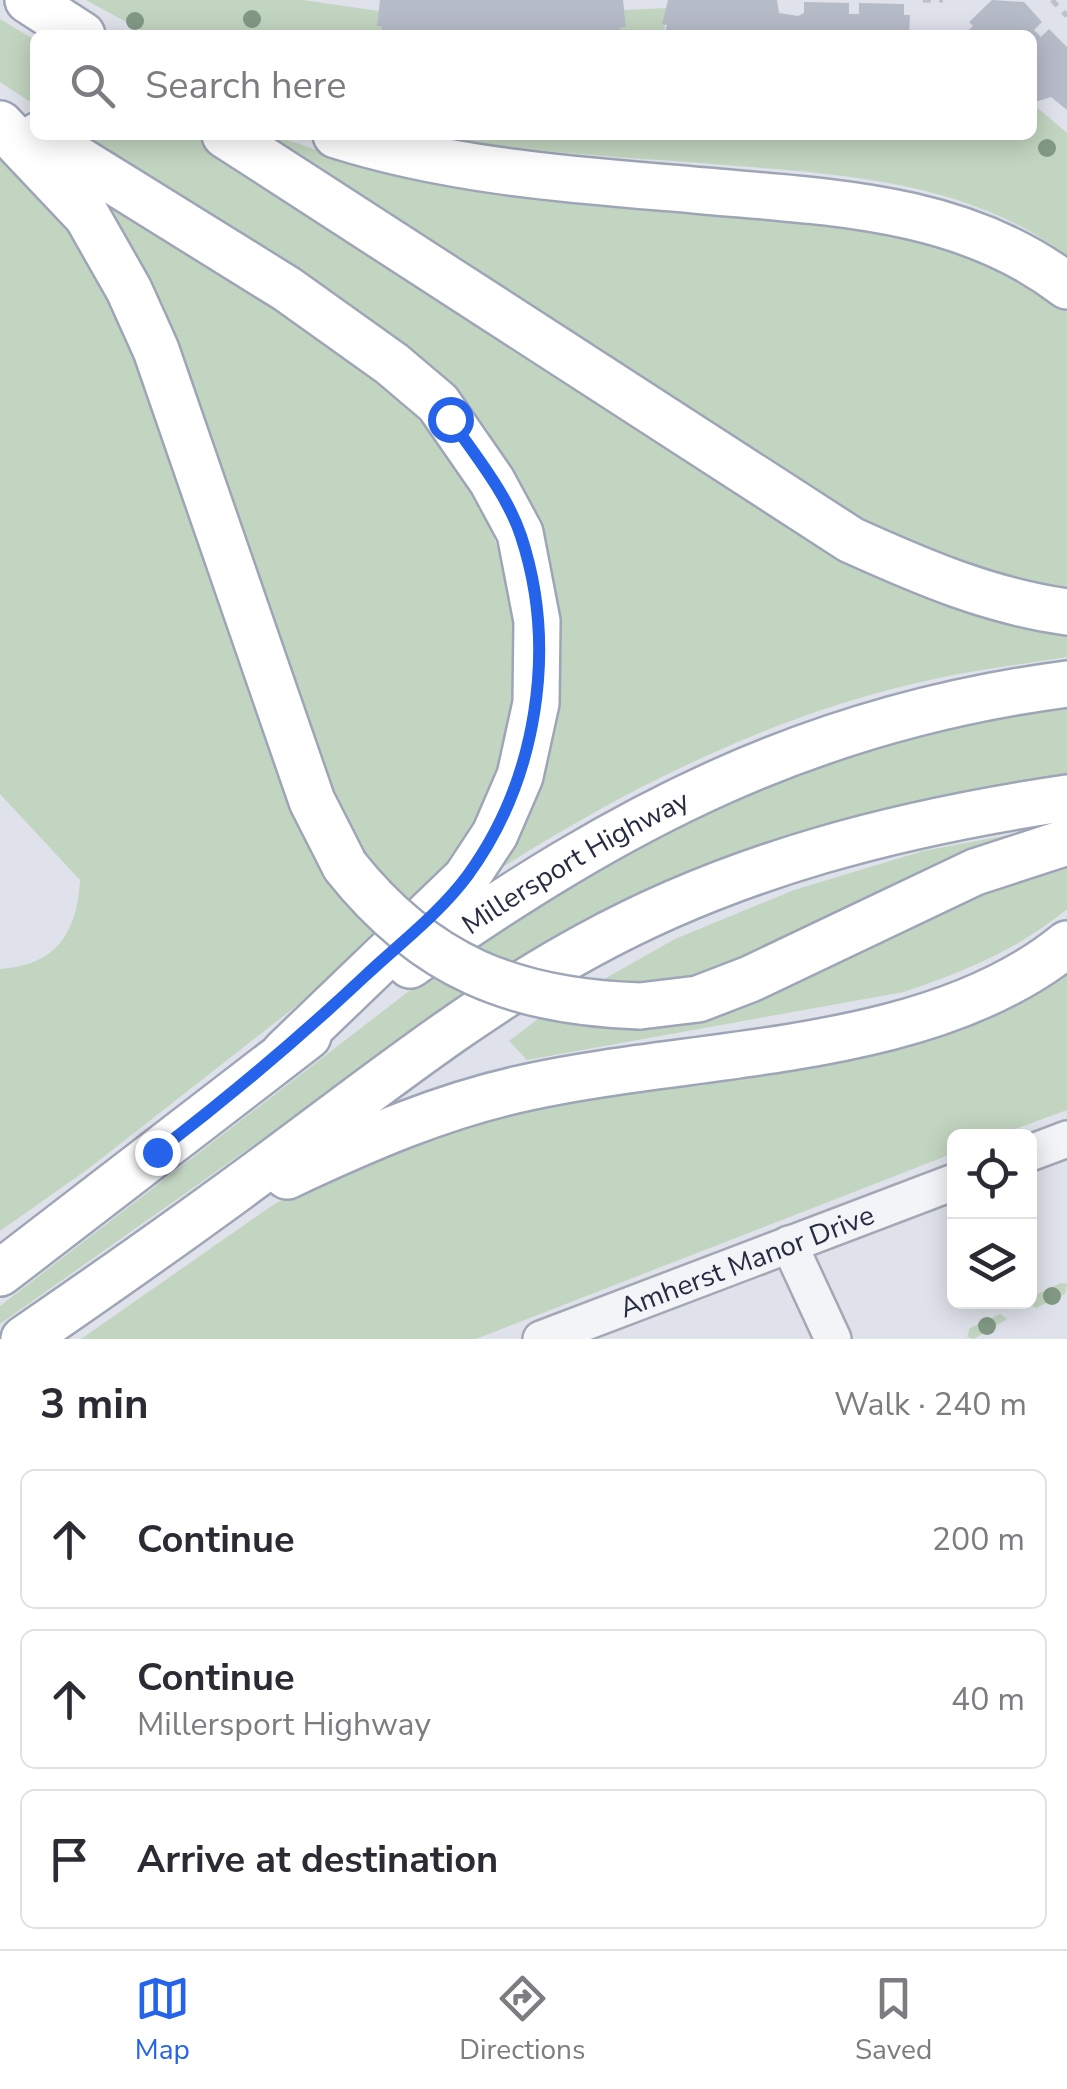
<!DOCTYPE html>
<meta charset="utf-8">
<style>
body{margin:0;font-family:"Nunito Sans",sans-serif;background:#f7f7f7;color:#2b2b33}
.controls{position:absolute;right:30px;bottom:30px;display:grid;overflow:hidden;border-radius:15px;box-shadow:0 5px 25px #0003}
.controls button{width:90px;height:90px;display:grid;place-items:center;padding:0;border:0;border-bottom:2px solid #e1e1e2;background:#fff;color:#2b2b33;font:50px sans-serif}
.stop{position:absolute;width:30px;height:30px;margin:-22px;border:8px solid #2563eb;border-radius:50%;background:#fff}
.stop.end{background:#2563eb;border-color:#fff;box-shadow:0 2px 10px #0008}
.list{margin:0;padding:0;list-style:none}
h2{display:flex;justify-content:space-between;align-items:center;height:130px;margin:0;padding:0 40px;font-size:42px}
h2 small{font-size:32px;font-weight:400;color:#7c7c81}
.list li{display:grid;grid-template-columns:65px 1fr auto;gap:30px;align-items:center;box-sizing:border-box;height:140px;margin:0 20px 20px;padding:0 20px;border:2px solid #e1e1e2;border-radius:15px}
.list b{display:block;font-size:38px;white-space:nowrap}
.list p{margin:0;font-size:32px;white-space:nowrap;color:#7c7c81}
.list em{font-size:32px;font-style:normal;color:#7c7c81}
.icon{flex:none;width:55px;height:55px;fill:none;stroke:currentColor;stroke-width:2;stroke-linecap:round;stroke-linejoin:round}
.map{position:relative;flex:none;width:1067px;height:1339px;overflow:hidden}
.search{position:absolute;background:#fff;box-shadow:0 5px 25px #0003;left:30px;right:30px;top:30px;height:110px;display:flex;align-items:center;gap:25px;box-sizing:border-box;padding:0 35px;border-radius:15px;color:#7c7c81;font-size:38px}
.sheet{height:610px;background:#fff}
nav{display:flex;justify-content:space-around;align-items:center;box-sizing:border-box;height:140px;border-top:2px solid #e1e1e2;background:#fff;font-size:28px;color:#7c7c81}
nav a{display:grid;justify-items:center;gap:5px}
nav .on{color:#2563eb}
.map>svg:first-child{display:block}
.green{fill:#c2d5c0}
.building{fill:#b6bbc8}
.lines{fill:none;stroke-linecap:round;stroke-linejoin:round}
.minor-casing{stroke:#a4a8b5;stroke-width:40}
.major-casing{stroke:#9ea5b7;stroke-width:50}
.path{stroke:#bec0c9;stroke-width:5;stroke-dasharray:8 8;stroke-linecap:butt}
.minor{stroke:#f3f4f8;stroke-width:35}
.major{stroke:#fff;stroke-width:45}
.major-bridge-casing{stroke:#9ea5b7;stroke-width:50;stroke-linecap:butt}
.major-bridge{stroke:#fff;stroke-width:45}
.tree{fill:#829a85}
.route{stroke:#2563eb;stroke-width:12}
.labels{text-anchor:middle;stroke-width:9;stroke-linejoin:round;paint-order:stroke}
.street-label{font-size:28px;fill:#262d43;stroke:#eff2f7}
</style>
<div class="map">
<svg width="1067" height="1339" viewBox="0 0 1067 1339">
<rect width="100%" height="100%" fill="#dfe2ea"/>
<!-- green -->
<path class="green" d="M86,0H303L379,11L377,26L382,27L381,35H150Z
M666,8L664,35H621L620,28L626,27L624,10Z
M0,19L35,40V105L0,82Z
M1032,103L1067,133V256C969,181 842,174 724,165C625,157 524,153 427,135H1032Z
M83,135H195L573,379L1067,630V657C1025,664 982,669 939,678C779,711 625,788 489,876L518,818L513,473L485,426L444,381L301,278Z
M249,135H273L331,155L873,222L994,262L1067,312V599L910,551Z
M0,143L76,236L108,292L387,935L88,1169L0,1231V969C56,965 77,934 80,880L0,794Z
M89,187C179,255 285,306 372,376C478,461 536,587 513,723C501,792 452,863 410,916L354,852Z
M1067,701V779L507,972L462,952L543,894L826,755Z
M1041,829L719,980L583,991L675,939L794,890L923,851Z
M1067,857V909C1019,949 963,972 904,992L527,1060L509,1041L542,1016L888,931Z
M1067,964V1110L996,1136H954V1153L476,1339H81L270,1207L372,1146Z
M435,971L472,991L0,1324V1306Z
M1061,1283L1067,1284L1065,1294L1036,1308L1029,1304L1031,1297Z
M1000,1314L1007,1319L974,1339L967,1337L970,1328Z"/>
<!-- building -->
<path class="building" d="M380,0H623L626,27L620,28L621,35H515L514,31L381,35L382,27L377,26Z
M668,0H777L779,13L798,16L804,13V2L849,3V14H859V3L904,4V15H910L909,35H664L667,25L662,24Z
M992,0L1024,2L1042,22L1034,30L1041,37L1049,29L1067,47V110L1051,97L1032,103V35H963L973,26L969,22Z"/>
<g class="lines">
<defs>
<g id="minor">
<path d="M1030,1153L1067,1139"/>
<path d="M789,1244L833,1339"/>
<path id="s1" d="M541,1339L954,1182"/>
</g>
<g id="major">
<path d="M28,0L82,35"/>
<path d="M0,124L87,216L129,290L156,350L312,801L345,866"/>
<path d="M39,135L287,289L392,364L438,403L492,481L520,533L537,621L536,703L520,776L495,834L466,878L285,1052"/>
<path d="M225,135L851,540C922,572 989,601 1067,612"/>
<path d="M336,135C456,173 580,180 705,191C830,202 964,206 1067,286"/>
<path id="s2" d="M410,965C620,817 809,718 1067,684"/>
<path d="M640,1006L698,999L750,979L975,872L1067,842"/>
<path d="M287,1176C366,1139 443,1105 529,1087C697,1050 929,1057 1067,944"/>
<path d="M0,1273L308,1036"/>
<path d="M24,1339C113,1278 201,1216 288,1151C385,1079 480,1004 587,946C736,864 900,823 1067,798"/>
</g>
</defs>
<!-- minor casing -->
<use href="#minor" class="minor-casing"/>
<!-- major casing -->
<use href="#major" class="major-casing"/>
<!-- path -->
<path class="path" d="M923,0H943
M1052,0L1067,16"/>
<!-- minor -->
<use href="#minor" class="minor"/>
<!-- major -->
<use href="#major" class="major"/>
<defs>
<path id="major-bridge" d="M345,866C425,967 514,1002 640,1006"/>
</defs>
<!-- major-bridge casing -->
<use href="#major-bridge" class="major-bridge-casing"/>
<!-- major-bridge -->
<use href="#major-bridge" class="major-bridge"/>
</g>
<!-- trees -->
<g class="tree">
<circle cx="252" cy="19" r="9"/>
<circle cx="135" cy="21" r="9"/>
<circle cx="1047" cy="148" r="9"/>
<circle cx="1052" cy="1296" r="9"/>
<circle cx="987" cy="1326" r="9"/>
</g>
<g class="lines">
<!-- route -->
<path class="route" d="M157,1152C230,1096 298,1039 365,976C399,944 440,913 468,875C537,780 558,648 521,536C507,494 475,455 450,419"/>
</g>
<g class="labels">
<!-- street labels -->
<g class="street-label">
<text dy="10" stroke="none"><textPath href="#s2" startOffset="195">Millersport Highway</textPath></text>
<text dy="10" stroke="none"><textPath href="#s1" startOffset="220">Amherst Manor Drive</textPath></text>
</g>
</g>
</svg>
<div class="controls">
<button><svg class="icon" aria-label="locate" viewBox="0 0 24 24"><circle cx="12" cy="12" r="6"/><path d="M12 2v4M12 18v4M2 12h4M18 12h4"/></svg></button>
<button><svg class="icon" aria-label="layers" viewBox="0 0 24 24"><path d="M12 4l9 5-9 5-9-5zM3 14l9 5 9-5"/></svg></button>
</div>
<div class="stop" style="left:450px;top:419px"></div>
<div class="stop end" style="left:157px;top:1152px"></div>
<div class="search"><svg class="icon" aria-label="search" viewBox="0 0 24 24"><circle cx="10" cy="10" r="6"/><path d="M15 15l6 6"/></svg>Search here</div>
</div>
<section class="sheet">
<h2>3 min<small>Walk · 240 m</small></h2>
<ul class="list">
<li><svg class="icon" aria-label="ahead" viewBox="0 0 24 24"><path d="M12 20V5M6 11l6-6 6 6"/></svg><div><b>Continue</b></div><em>200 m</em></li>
<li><svg class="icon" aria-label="ahead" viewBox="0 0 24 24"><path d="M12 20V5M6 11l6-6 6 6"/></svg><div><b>Continue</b><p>Millersport Highway</p></div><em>40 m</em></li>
<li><svg class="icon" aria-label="arrive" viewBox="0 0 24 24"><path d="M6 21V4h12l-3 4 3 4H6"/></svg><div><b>Arrive at destination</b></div></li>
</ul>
</section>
<nav>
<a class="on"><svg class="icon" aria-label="map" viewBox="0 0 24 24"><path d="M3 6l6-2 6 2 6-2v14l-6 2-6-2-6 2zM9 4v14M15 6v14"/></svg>Map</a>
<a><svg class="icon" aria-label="directions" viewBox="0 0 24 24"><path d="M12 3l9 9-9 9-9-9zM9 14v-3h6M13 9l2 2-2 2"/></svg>Directions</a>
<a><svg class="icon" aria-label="saved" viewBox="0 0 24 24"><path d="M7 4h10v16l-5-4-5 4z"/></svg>Saved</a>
</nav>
